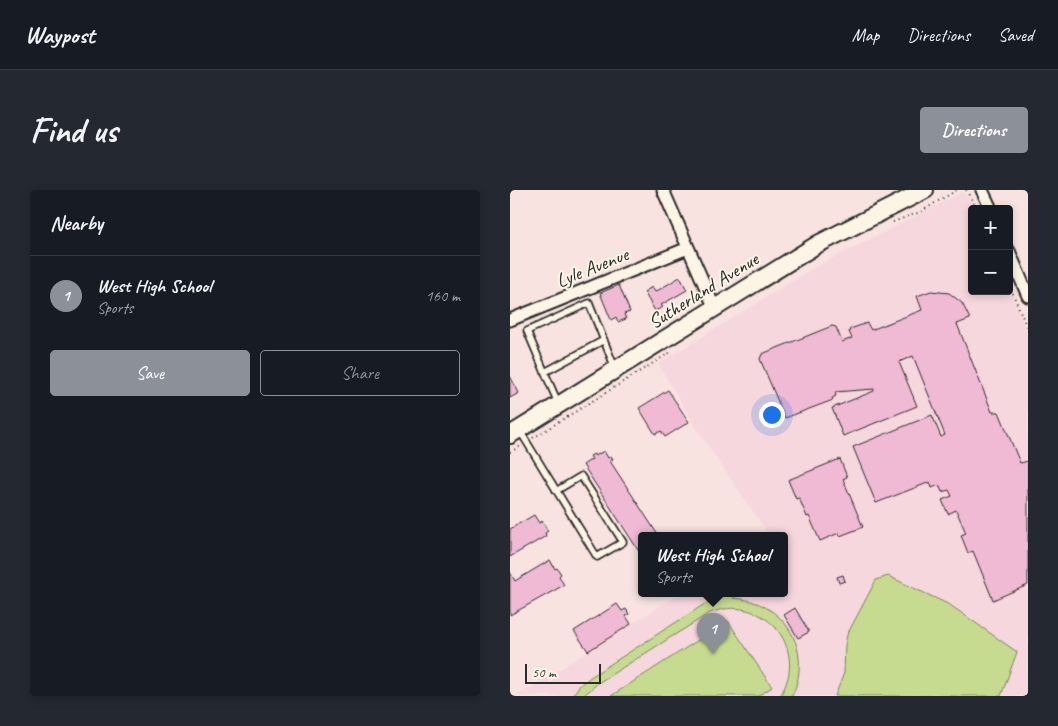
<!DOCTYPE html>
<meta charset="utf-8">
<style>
body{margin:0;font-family:Caveat,sans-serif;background:#242831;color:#f1f3f6}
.controls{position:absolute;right:15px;top:15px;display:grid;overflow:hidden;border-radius:5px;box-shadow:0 2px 8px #0003}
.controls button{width:45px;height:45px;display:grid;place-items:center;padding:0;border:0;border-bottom:1px solid #363941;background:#171b24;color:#f1f3f6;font:25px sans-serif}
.scale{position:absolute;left:15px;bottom:12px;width:76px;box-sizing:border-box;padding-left:5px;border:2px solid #2b2b2b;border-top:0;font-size:14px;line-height:18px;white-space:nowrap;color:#2b2b2b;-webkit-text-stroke:4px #fcf5e5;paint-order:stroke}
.you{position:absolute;left:261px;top:224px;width:18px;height:18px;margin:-12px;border:4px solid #fff;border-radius:50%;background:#1a73e8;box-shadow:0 0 0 8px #1a73e833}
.badge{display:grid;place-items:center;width:32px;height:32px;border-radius:50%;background:#8c9099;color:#fff;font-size:16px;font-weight:700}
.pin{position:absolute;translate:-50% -41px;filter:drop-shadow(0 1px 2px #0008)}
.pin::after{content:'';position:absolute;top:26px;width:18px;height:15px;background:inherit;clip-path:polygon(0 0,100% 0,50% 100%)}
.popup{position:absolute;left:128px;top:342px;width:150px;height:65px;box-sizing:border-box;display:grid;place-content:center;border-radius:5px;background:#171b24;filter:drop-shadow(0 1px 4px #0005);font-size:16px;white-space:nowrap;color:#9ea1a6}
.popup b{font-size:19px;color:#f1f3f6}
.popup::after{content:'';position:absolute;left:50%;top:100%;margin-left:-10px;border:10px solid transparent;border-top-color:#171b24}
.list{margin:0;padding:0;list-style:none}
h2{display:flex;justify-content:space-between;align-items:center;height:65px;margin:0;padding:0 20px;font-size:21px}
h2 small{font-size:16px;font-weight:400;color:#9ea1a6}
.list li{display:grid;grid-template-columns:32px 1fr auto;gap:15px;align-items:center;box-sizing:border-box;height:80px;padding:0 20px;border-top:1px solid #363941}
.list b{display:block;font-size:19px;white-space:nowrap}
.list p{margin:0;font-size:16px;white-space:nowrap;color:#9ea1a6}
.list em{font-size:16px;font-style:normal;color:#9ea1a6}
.actions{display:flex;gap:10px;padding:15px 20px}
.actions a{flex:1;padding:11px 0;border:1px solid #8c9099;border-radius:5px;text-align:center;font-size:18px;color:#8c9099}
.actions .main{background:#8c9099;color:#fff}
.map{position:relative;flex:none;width:518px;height:506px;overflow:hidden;border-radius:5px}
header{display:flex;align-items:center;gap:30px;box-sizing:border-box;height:70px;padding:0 25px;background:#171b24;border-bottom:1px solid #363941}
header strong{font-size:24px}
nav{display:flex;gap:28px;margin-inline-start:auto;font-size:18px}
.intro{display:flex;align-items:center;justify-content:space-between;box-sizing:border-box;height:120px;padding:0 30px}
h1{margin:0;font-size:35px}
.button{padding:12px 22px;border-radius:5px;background:#8c9099;color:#fff;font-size:18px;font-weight:700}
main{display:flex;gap:30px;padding:0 30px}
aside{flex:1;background:#171b24;border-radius:5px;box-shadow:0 2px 8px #0003}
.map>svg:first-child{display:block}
.built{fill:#f6d7dd}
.green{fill:#c7db90;stroke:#79835e}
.building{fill:#f0bad5;stroke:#2b2b2b}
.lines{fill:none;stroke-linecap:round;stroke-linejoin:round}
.lane-casing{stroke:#2b2b2b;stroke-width:9}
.street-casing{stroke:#2b2b2b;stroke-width:15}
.secondary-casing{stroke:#2b2b2b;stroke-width:20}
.path{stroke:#2b2b2b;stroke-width:2;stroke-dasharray:1 4;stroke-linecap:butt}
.lane{stroke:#fcf5e5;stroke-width:5.5}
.street{stroke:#fcf5e5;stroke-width:11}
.secondary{stroke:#fcf5e5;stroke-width:16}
.labels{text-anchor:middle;stroke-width:4;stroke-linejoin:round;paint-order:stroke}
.street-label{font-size:20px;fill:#2b2b2b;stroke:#fcf5e5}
</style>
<header>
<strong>Waypost</strong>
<nav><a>Map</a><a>Directions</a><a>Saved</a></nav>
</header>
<div class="intro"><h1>Find us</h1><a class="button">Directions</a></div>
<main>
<aside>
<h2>Nearby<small></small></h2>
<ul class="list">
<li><span class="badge">1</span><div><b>West High School</b><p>Sports</p></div><em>160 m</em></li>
</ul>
<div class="actions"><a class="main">Save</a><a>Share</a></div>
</aside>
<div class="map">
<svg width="518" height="506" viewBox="0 0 518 506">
<rect width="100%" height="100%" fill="#f8e3e0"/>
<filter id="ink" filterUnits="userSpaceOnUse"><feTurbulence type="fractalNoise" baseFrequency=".02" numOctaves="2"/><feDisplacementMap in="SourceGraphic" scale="10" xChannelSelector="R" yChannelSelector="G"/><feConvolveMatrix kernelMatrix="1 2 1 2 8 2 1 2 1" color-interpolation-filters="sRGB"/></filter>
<g filter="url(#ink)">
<!-- built -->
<path class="built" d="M451,3L456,5L464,19H462V101H499V98L518,143V506H7L171,403H274V345H259L192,247L148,174L307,76Z"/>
<!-- green -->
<path class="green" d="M378,386L440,415L507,462L491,506H325L334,483L335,455L337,445L366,390Z
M212,403H231L223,408C274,411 304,459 282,506H270C301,457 251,400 198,424L88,493L73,506H62L70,495L82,486Z
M218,431L262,497L248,506H101Z"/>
<!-- building -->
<path class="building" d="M170,87L177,100L151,115L153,117L145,121L134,102L142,97L145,102Z
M109,95L120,122L114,124L116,129L108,132L106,127L101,130L90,103Z
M421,101L439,103L452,113L460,129L447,134L482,222H489L510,273L518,271V395L483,410L463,361L458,363L451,345L456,343L446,320L438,324L432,310L442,306L439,300L432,302L429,295L422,298L420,292L366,313L343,257L422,225L431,247L435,245L403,166L389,172L407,216L333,246L322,218L364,201V199L325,202L326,206L322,208L323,210L275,228L250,169L252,164L322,136L326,137L332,152L342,148L339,142L340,139L357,133L361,140L412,120L407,106Z
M0,186L9,203L0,208Z
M158,200L179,232L155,247L151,241L145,244L129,218Z
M94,261L98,268L101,266L103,269L100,271L148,345H132V366L73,275L82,269L80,266L84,264L85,266Z
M330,269L337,287L333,289L353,337L330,346L329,343L310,351L299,326L297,327L289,308L286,309L278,290Z
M24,325L29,333L32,331L38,341L35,343L36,346L0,367V339Z
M40,370L45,379L47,378L51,384L49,386L54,395L0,425V382L5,391Z
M333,385L335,391L329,393L327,387Z
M107,414L112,421L116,419L119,424L116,426L121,434L78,461L64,441Z
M285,418L299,442L288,448L274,425Z"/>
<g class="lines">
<defs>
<path id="lane" d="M35,182L94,150
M48,213L17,141L79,113L105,178
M10,241L87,367L113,352L71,286L46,301"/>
<path id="street" d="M153,0L205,119
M472,0L481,19
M499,61L518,106
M0,130L178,58"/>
<path id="secondary" d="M0,245L308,54L415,0"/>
</defs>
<!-- lane casing -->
<use href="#lane" class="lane-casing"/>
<!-- street casing -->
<use href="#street" class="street-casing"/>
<!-- secondary casing -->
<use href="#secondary" class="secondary-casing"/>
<!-- path -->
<path class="path" d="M456,0L467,19
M383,32L410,22L447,0
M499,94L518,140
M23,248L161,162
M0,262L11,256"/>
<!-- lane -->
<use href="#lane" class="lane"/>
<!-- street -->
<use href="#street" class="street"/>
<!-- secondary -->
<use href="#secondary" class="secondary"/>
</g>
</g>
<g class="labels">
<!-- street labels -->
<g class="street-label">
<text transform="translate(82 77) rotate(-22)" y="7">Lyle Avenue</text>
<text transform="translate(193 100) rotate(-32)" y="7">Sutherland Avenue</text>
</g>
</g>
</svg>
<div class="controls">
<button>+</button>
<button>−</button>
</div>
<div class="scale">50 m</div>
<div class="you"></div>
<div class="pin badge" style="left:203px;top:464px">1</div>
<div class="popup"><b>West High School</b>Sports</div>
</div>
</main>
